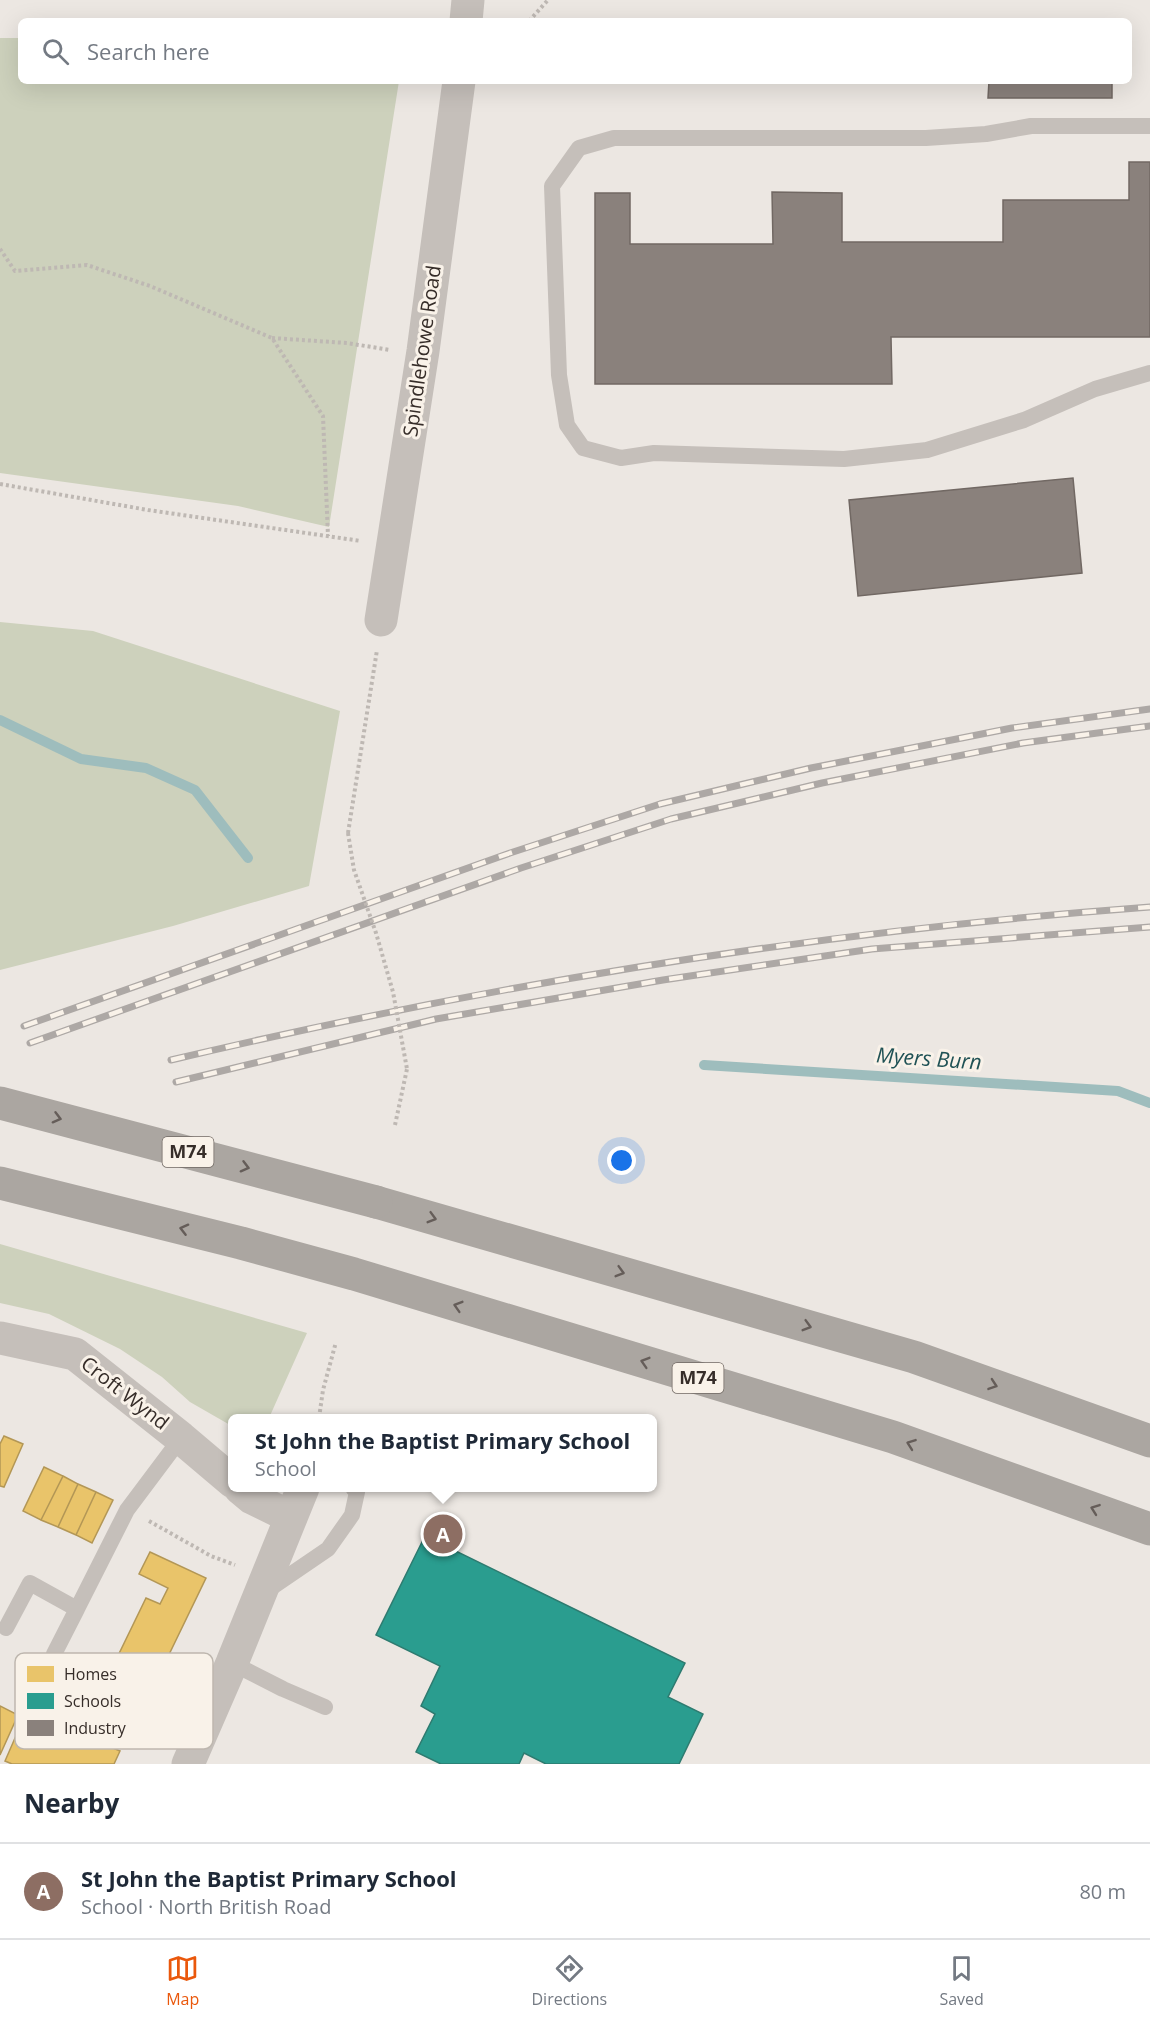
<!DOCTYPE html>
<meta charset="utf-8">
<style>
body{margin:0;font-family:"Open Sans",sans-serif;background:#f2f2f3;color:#1f2937}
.you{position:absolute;left:622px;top:1161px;width:21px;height:21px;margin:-15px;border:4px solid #fff;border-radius:50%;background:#1a73e8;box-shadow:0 0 0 9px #1a73e833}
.badge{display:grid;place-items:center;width:39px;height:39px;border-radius:50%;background:#ea580c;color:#fff;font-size:20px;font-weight:700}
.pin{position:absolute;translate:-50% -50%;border:3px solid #fff;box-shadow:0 2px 6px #0006}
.popup{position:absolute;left:228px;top:1414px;width:429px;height:78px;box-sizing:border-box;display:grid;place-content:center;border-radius:9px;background:#fff;filter:drop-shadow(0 2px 4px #0005);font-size:20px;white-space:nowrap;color:#747a83}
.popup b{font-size:22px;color:#1f2937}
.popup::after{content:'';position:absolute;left:50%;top:100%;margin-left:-12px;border:12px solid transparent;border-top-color:#fff}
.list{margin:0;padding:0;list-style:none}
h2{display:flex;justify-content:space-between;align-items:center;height:78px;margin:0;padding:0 24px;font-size:26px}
h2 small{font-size:20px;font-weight:400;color:#747a83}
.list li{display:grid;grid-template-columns:39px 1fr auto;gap:18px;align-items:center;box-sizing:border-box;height:96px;padding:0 24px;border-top:2px solid #e0e1e3}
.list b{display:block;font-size:22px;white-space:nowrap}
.list p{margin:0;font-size:20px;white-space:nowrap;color:#747a83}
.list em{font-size:20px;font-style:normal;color:#747a83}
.icon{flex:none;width:33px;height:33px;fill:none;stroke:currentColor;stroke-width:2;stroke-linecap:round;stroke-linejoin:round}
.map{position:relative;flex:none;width:1150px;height:1764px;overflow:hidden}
.search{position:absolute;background:#fff;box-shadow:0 6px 24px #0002;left:18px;right:18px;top:18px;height:66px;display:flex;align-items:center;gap:15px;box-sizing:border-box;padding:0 21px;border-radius:9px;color:#747a83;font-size:22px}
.sheet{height:174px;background:#fff}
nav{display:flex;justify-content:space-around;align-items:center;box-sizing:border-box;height:84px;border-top:2px solid #e0e1e3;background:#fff;font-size:16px;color:#747a83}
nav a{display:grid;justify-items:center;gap:3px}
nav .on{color:#ea580c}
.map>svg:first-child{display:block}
.green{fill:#cdd1bc}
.homes{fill:#e9c46a;stroke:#b39756;stroke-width:1.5}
.schools{fill:#2a9d8f;stroke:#2e7b70;stroke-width:1.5}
.industry{fill:#8a817c;stroke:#716863;stroke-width:1.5}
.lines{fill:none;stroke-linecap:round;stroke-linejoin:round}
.stream{stroke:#9ebdbd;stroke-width:10}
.path{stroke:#beb8b3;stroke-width:4;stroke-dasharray:3 3;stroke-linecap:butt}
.lane{stroke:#c5bfba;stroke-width:16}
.street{stroke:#c5bfba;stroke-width:33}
.highway{stroke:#aba6a1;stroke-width:33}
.rail-casing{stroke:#ada8a5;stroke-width:7}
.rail{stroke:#f9f2e9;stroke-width:4.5;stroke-dasharray:14;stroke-linecap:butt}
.path-bridge{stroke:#beb8b3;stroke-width:4;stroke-dasharray:3 3;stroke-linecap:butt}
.highway-bridge{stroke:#aba6a1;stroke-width:33}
.oneway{stroke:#655d59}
.labels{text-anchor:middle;stroke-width:6;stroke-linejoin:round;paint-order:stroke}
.shield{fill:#f9f2e9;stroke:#706863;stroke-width:1.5}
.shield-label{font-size:18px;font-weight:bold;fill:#362d29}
.street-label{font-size:20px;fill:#362d29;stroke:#f9f2e9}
.water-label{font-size:21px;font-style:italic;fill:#205255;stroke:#f9f2e9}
.key{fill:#f9f2e9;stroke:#beb7af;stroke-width:1.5}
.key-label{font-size:16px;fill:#362d29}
</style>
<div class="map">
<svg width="1150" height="1764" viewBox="0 0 1150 1764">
<rect width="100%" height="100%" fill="#ece7e2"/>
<!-- green -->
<path class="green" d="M0,38H21V81H399L329,527L238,506L0,473Z
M0,622L93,631L340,711L309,886L173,926L0,970Z
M0,1244L307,1333L269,1418H233V1443H231L230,1425L190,1402L162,1377L120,1349L49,1314L0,1303Z"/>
<!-- homes -->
<path class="homes" d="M4,1436L23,1444L4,1487L0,1486V1444Z
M44,1467L63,1476L41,1520L23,1511Z
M63,1476L78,1484L58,1527L41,1520Z
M78,1484L96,1492L76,1535L58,1527Z
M96,1492L113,1500L92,1543L76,1535Z
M150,1552L206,1578L146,1702L138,1698L131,1713L98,1697L146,1598L160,1604L168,1588L139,1574Z
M0,1706L18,1715L0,1755Z
M25,1715L83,1741L85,1736L120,1751L114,1764H12L5,1761Z"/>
<!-- schools -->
<path class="schools" d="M425,1536L685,1663L668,1697L703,1714L679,1764H546L524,1753L519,1764H441L416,1752L435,1714L421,1706L440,1666L376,1635Z"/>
<!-- industry -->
<path class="industry" d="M989,81H1112V98H988Z
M1129,162H1150V337H891L892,384H595V193H630V244H773L772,192L842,193V242H1003V200H1129Z
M1073,478L1082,573L858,596L849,500Z"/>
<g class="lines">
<!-- stream -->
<path class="stream" d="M0,720L81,759L146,768L195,790L248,858
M704,1065L1118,1091L1150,1103"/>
<!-- path -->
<path class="path" d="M529,21L548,0
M0,249L15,271L87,265L150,286L272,338L323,416L328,536
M272,338L347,343L390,350
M0,484L148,510L361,541
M348,833L377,650
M395,1125L407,1069
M319,1418L323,1390L336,1342
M149,1521L211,1556L235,1565"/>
<!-- lane -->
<path class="lane" d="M1150,126H1031L986,134L926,138H614L579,148L552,186L559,375L567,425L583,448L621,458L654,453L844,459L927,450L1024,420L1095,389L1150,373
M265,1592L328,1549L352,1515L357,1492L353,1488
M6,1628L30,1583L77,1609L127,1510L181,1438
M54,1654L77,1609
M232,1663L283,1689L325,1707"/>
<!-- street -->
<path class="street" d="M466,21L468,0
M381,620L423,351L459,81
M0,1338L75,1354L181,1438L233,1482
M240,1488L252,1498L291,1517
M188,1764L232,1663L303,1488"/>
<!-- highway -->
<path class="highway" d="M0,1183L241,1243L354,1274L893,1437L1150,1529
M376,1202L914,1357L1150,1441"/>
<defs>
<path id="rail" d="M24,1026L510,853L660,804L811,768L1012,728L1150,709
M30,1043L521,868L671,819L822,783L1023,743L1150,726
M171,1060C493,984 820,931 1150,907
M176,1082L436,1019L663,980L872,949L1150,927"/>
</defs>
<!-- rail casing -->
<use href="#rail" class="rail-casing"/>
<!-- rail -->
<use href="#rail" class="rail"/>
<!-- path-bridge -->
<path class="path-bridge" d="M348,833L354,870L376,933L393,992L407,1069"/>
<!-- highway-bridge -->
<path class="highway-bridge" d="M0,1103L376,1202"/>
</g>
<!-- one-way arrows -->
<defs><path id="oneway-chevron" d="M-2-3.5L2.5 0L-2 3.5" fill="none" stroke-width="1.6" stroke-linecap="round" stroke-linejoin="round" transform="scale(1.5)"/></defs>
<g class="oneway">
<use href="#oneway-chevron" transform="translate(57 1118) rotate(15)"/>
<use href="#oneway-chevron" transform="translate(245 1167) rotate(15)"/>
<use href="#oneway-chevron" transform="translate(432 1218) rotate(16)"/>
<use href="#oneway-chevron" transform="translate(184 1229) rotate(-166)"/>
<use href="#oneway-chevron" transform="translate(620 1272) rotate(16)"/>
<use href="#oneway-chevron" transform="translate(458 1306) rotate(-163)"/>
<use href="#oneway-chevron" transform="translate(807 1326) rotate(16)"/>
<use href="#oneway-chevron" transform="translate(645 1362) rotate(-163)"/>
<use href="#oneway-chevron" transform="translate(993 1385) rotate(19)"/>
<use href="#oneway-chevron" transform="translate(911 1444) rotate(-160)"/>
<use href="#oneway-chevron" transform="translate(1095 1509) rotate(-160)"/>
</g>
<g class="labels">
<!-- shield labels -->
<g class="shield">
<rect x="162.5" y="1137" width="51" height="30" rx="4.5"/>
<rect x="672.5" y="1363" width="51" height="30" rx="4.5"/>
</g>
<g class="shield-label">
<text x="188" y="1158">M74</text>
<text x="698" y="1384">M74</text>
</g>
<!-- street labels -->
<g class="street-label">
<text transform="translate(422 351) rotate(-82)" y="7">Spindlehowe Road</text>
<text transform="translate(125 1393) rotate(38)" y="7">Croft Wynd</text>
</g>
<!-- water labels -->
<g class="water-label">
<text transform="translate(929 1059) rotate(4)" y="7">Myers Burn</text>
</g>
</g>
<!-- legend -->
<rect x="15" y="1653" width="198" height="96" rx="9" class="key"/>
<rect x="27" y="1666" width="27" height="16" fill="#e9c46a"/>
<rect x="27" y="1693" width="27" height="16" fill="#2a9d8f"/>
<rect x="27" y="1720" width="27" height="16" fill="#8a817c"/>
<g class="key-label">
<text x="64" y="1680">Homes</text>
<text x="64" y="1707">Schools</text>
<text x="64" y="1734">Industry</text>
</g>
</svg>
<div class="you"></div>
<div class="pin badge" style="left:443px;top:1534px;background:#8d6e63">A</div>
<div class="popup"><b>St John the Baptist Primary School</b>School</div>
<div class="search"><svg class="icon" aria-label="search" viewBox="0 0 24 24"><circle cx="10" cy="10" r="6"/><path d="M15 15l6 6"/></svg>Search here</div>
</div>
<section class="sheet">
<h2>Nearby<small></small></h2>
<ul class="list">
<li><span class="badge" style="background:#8d6e63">A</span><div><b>St John the Baptist Primary School</b><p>School · North British Road</p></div><em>80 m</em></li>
</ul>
</section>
<nav>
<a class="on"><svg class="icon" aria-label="map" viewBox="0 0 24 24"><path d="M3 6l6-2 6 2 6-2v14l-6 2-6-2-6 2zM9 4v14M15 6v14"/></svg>Map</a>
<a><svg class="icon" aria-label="directions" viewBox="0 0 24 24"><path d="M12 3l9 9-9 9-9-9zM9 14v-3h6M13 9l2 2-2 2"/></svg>Directions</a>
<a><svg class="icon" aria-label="saved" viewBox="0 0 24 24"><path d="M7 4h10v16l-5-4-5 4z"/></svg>Saved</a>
</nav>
